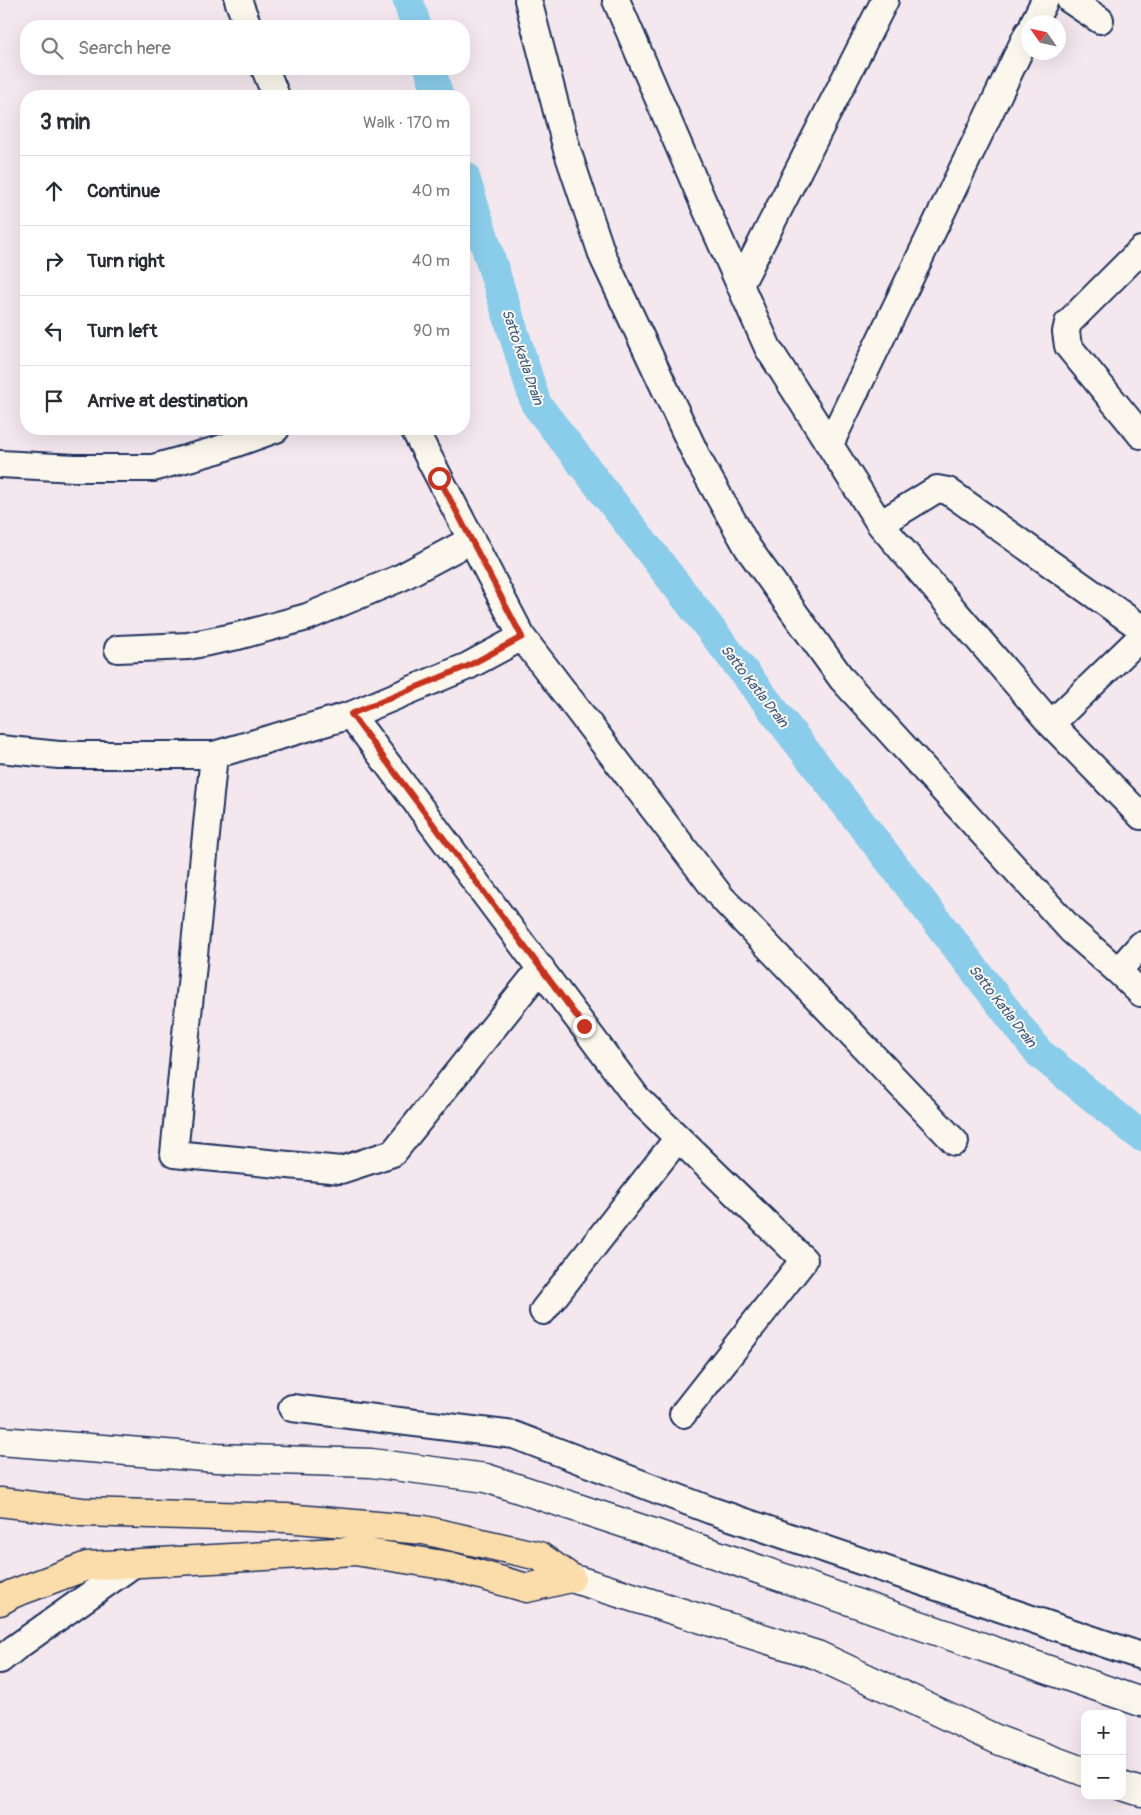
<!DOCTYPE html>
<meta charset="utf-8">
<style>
body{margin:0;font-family:Pangolin,sans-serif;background:#f2f2f3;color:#2b2b33}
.controls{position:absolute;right:15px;bottom:15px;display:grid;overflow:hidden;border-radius:10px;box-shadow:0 5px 20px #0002}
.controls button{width:45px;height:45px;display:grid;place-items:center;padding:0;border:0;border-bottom:1px solid #e1e1e2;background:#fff;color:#2b2b33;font:25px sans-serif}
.compass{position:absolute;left:1021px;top:15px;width:45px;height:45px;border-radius:50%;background:#fff;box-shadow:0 5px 20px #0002;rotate:304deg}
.stop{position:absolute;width:15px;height:15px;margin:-11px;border:4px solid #c8321e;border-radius:50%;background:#fff}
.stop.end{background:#c8321e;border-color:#fff;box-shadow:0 1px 5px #0008}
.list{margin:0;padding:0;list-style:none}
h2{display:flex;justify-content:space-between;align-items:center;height:65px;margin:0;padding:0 20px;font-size:21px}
h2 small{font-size:16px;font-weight:400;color:#7c7c81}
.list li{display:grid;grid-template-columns:32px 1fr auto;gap:15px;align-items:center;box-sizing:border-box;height:70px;padding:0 20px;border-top:1px solid #e1e1e2}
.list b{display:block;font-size:19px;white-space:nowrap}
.list em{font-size:16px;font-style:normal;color:#7c7c81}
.icon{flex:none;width:28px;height:28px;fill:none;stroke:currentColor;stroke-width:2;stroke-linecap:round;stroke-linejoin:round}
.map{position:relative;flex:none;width:1141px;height:1815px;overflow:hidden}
.search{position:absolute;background:#fff;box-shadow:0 5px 20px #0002;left:20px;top:20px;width:450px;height:55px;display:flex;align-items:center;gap:12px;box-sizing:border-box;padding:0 18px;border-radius:20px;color:#7c7c81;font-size:19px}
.panel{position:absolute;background:#fff;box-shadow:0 5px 20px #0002;left:20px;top:90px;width:450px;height:345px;border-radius:20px}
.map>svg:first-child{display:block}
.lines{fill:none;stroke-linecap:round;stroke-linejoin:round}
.canal{stroke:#8acdeb;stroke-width:31}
.minor-casing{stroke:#1b2f5e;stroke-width:30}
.secondary-casing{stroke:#1b2f5e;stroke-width:31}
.primary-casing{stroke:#1b2f5e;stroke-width:31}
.minor{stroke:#fbf7ec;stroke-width:26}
.secondary{stroke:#fbf7ec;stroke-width:28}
.primary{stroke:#fbddab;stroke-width:28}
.route{stroke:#c8321e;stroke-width:6}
.labels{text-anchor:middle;stroke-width:4;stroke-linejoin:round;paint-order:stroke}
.water-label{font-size:14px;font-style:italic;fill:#375681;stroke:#fbf7ec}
</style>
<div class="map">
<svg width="1141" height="1815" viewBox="0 0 1141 1815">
<rect width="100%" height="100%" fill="#f4e8ee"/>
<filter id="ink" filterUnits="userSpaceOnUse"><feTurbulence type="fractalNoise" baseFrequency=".02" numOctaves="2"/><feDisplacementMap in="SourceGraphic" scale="10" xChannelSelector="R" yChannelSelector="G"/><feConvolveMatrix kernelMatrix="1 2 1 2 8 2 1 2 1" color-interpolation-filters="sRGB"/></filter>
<g filter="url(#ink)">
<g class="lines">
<!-- canal -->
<path class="canal" d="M408,0L416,26
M430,69L438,96
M464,176L536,404L1039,1053L1141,1136"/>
<defs>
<path id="minor" d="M238,0L248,26
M528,0L567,150L603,257L698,459L748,548L842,679L1072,931L1118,971L1141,993
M616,0L703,202L768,348L880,524L1051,724L1141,816
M1070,0L1100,20
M1034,22L1045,0
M265,69L276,96
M1141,250L1068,323L1066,332L1068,346L1141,435
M740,285L885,0
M414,429L522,637L721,897L955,1142
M830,444L1028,33
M0,464L75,468H153L217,450L276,429
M880,524L937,489L948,491L1141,628
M118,649L188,646L238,636L307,617L400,578L471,540
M351,715L637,1098L804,1260L683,1414
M1051,724L1141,637
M0,749L59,755H214L351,715L468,666L522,637
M214,755L174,1154L341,1170L393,1153L541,968
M1118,971L1141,945
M543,1311L678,1138
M292,1408L514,1435L710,1510L1141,1656
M0,1660L15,1648L135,1563"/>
<path id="secondary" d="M0,1441L217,1458L371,1463L486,1478L654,1533L1141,1702
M571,1578L817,1655L998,1740L1085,1772
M1122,1786L1141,1792"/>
<path id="primary" d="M0,1502L82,1512L286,1518L424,1530L539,1556L571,1578
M0,1601L12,1594L87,1566L355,1551L449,1566L527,1588L571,1578"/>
</defs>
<!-- minor casing -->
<use href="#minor" class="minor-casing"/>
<!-- secondary casing -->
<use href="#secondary" class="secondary-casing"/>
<!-- primary casing -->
<use href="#primary" class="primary-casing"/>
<!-- minor -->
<use href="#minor" class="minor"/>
<!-- secondary -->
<use href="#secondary" class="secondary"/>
<!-- primary -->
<use href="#primary" class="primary"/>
</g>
</g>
<g class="lines" filter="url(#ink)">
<!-- route -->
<path class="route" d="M439,478L522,637L468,666L351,714L584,1026"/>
</g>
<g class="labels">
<!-- water labels -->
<g class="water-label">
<text transform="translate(523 357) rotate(71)" y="5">Satto Katla Drain</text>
<text transform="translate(755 686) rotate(52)" y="5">Satto Katla Drain</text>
<text transform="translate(1003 1006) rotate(52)" y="5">Satto Katla Drain</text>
</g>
</g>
</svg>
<div class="controls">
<button>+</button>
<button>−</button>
</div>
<svg class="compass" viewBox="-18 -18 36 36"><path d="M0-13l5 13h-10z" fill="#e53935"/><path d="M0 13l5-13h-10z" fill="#7c7c81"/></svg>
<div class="stop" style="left:439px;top:478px"></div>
<div class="stop end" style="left:584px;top:1026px"></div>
<div class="search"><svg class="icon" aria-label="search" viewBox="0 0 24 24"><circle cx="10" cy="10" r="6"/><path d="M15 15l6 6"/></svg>Search here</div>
<section class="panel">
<h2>3 min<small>Walk · 170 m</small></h2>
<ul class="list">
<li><svg class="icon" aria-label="ahead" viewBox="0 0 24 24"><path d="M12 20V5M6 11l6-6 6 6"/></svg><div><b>Continue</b></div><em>40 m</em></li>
<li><svg class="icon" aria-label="right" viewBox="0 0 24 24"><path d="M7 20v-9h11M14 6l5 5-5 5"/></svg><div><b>Turn right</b></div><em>40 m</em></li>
<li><svg class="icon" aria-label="left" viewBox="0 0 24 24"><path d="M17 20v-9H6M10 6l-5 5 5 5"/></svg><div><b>Turn left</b></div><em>90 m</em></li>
<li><svg class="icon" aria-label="arrive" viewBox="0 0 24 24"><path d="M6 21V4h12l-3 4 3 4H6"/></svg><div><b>Arrive at destination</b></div></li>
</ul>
</section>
</div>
